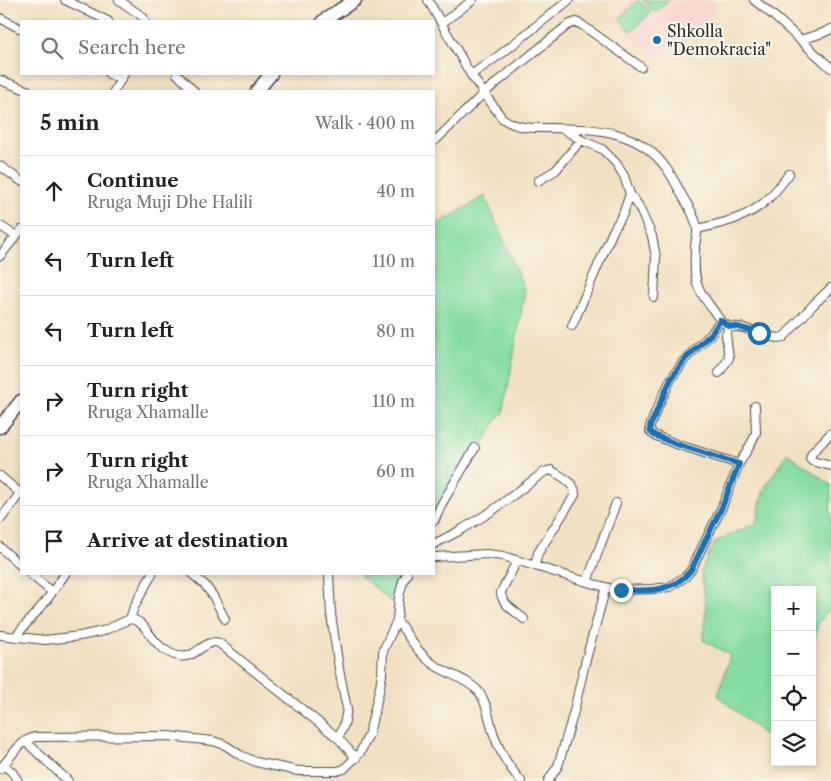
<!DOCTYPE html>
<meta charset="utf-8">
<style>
body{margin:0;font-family:"Libre Caslon Text",serif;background:#f6f6f6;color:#222}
.controls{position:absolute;right:15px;bottom:15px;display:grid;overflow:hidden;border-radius:0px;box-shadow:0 2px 8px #0003}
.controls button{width:45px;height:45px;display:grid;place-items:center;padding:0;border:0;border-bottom:1px solid #e0e0e0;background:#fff;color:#222;font:25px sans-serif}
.stop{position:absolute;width:15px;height:15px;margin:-11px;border:4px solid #1f6fb2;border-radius:50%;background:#fff}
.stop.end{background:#1f6fb2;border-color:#fff;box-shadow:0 1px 5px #0008}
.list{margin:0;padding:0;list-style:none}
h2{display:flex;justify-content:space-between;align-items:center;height:65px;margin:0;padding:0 20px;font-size:21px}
h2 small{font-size:16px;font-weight:400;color:#767676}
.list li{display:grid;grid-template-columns:32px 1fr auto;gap:15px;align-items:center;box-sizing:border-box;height:70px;padding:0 20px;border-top:1px solid #e0e0e0}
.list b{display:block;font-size:19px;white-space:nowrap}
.list p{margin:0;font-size:16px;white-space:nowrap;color:#767676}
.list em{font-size:16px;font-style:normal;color:#767676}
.icon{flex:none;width:28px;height:28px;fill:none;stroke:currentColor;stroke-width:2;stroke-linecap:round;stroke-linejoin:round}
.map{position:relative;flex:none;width:831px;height:781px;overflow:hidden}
.search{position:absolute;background:#fff;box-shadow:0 2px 8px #0003;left:20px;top:20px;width:415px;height:55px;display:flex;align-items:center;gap:12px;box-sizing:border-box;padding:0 18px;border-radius:0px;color:#767676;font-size:19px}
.panel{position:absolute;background:#fff;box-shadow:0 2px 8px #0003;left:20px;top:90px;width:415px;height:485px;border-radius:0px}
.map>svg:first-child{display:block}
.built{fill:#f7d0cb}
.green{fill:#83dca2;stroke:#578466}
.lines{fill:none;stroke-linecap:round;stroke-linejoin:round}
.street-casing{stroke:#494642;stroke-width:10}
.primary-casing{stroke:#494642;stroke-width:15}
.street{stroke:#fff;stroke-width:8}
.primary{stroke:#fff;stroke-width:12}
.route{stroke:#1f6fb2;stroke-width:6}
.poi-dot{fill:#1f6fb2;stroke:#fbf7ec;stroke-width:2}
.labels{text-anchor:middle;stroke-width:4;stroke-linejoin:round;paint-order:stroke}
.poi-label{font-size:16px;fill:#2b2b2b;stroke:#fbf7ec;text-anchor:start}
</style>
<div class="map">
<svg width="831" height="781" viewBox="0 0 831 781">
<rect width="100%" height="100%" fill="#fbf7ec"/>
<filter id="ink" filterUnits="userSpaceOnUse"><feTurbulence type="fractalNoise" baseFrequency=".02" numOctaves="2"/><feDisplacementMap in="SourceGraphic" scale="10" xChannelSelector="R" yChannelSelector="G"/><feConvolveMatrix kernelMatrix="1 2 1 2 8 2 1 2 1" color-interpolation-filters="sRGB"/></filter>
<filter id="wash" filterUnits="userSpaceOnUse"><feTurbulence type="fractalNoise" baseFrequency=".0096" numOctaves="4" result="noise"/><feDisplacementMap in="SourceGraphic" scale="20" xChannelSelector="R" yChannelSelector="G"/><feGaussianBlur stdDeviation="1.12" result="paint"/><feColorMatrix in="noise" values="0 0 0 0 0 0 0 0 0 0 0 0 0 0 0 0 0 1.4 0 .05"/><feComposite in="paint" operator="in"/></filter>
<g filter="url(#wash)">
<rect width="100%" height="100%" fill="#f1e1c3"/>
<!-- built -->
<path class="built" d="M634,0H710L717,9L657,59L612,20Z"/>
<!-- green -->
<path class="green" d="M638,0L651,12L631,31L619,19Z
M643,0H669L655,13Z
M485,196L525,291L503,415L501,413L434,525V226Z
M787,453L831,485V606L818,624L812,652V590H775V740L773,742L718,696L730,655L703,640L706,608L701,571L715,542L756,523L764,489Z
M359,574H406L391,602Z"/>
</g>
<g filter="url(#ink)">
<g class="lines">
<defs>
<path id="street" d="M65,0L108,21
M119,0L143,17L145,21
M428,0L471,75L502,118C517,129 532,128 549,128C593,129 638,128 666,168C673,177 677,187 683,197C689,207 695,216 697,228C698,234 695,241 695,247C695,259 693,276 699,288C702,296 708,303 713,310C718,317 721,323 729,326C734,327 739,327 744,328C756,332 771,340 784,337L813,305L831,288
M754,0L774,16L831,68
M0,18L21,29
M442,23L473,0
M800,40L823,33L831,29
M109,74L121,80
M177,74L194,91
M471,75L501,54L569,0
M0,80L29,91
M114,91L124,74
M565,130L581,140L602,149L616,163L624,176L630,194L638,205L652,236L656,257L654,297
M434,141L438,138L484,93L568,25L576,22L582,25L641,67
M0,166L21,181
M538,181L556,170L581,140
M0,226L16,236
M697,229C724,223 749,218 769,198C776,191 783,182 789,174
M0,256L21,230
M720,320L712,333L685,359L671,379L656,411L650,426V431L654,435L676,444L739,464
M572,326L613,231L623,214L630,194
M719,373L729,358L726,335L729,326
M831,433L812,453L810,459L812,461L831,466
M0,476L20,493
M0,520L21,492
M434,521L441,505L475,448
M434,544L461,530L492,511L544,472L551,470C560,476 576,482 575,495L538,553L535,565
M0,547L21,566
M434,557L487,554L503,556L587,582L613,589L621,590L652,589L669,587L685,577L691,570L722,507L739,464L752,442L756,433L755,406
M517,561L501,592C501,604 515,611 524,619
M30,574L52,592
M192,574L205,585L213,596L225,619
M329,574L331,614L339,669L347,709L344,725L338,738
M587,582L616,503
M130,619C143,620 148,634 156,642C161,648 171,655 179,656C195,660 205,638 219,643L338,738L356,758
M397,620C408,636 418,653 433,664C447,674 468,679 479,692C488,704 489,721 494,735C501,754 508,766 521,781
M0,635L45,640L80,636L103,631L130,619L134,607L152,574
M15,637L46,601L65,574
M25,741L68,781
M4,765L12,772L18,781
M0,769C10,758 19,742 34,737L168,736L213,741L225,745L240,755L256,762L298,771H337L344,769L360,753L369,734L380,687L382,674L383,651L397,620L399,597L403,581L407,574
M548,781L558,766L573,715L585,663L606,587"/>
<path id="primary" d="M323,21L355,0
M257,91L271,74
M0,427L21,401"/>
</defs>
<!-- street casing -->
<use href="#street" class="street-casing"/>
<!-- primary casing -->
<use href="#primary" class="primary-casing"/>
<!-- street -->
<use href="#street" class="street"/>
<!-- primary -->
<use href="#primary" class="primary"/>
</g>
</g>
<g class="lines" filter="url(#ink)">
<!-- route -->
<path class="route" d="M621,590C647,591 673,593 691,570L722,507L739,464L676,444L654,435L650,431V426L671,379L685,359L712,333L720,320L729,326L738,327L759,333"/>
</g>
<!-- markers -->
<circle class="poi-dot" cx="657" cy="40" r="5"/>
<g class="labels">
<!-- poi labels -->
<g class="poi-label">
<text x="667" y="37">Shkolla<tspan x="667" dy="18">"Demokracia"</tspan></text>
</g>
</g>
</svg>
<div class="controls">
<button>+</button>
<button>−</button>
<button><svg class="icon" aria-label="locate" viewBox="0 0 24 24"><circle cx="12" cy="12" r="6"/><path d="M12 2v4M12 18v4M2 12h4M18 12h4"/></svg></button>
<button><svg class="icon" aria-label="layers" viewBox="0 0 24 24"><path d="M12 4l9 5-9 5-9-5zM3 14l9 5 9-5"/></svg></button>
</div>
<div class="stop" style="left:759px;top:333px"></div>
<div class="stop end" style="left:621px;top:590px"></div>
<div class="search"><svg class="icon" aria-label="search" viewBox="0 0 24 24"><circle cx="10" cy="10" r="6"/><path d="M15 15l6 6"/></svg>Search here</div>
<section class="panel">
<h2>5 min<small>Walk · 400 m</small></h2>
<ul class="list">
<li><svg class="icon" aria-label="ahead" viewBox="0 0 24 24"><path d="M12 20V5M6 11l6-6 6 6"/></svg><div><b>Continue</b><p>Rruga Muji Dhe Halili</p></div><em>40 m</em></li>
<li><svg class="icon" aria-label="left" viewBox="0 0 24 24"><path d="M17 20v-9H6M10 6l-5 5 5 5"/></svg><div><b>Turn left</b></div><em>110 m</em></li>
<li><svg class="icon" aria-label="left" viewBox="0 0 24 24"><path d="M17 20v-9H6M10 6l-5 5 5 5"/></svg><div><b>Turn left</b></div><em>80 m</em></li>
<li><svg class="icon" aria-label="right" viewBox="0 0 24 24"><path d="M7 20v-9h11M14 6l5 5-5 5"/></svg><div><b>Turn right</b><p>Rruga Xhamalle</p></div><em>110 m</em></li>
<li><svg class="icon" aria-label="right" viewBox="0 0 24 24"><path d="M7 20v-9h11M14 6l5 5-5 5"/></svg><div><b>Turn right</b><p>Rruga Xhamalle</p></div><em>60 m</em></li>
<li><svg class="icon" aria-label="arrive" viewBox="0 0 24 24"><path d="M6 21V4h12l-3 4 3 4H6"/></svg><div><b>Arrive at destination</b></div></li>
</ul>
</section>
</div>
